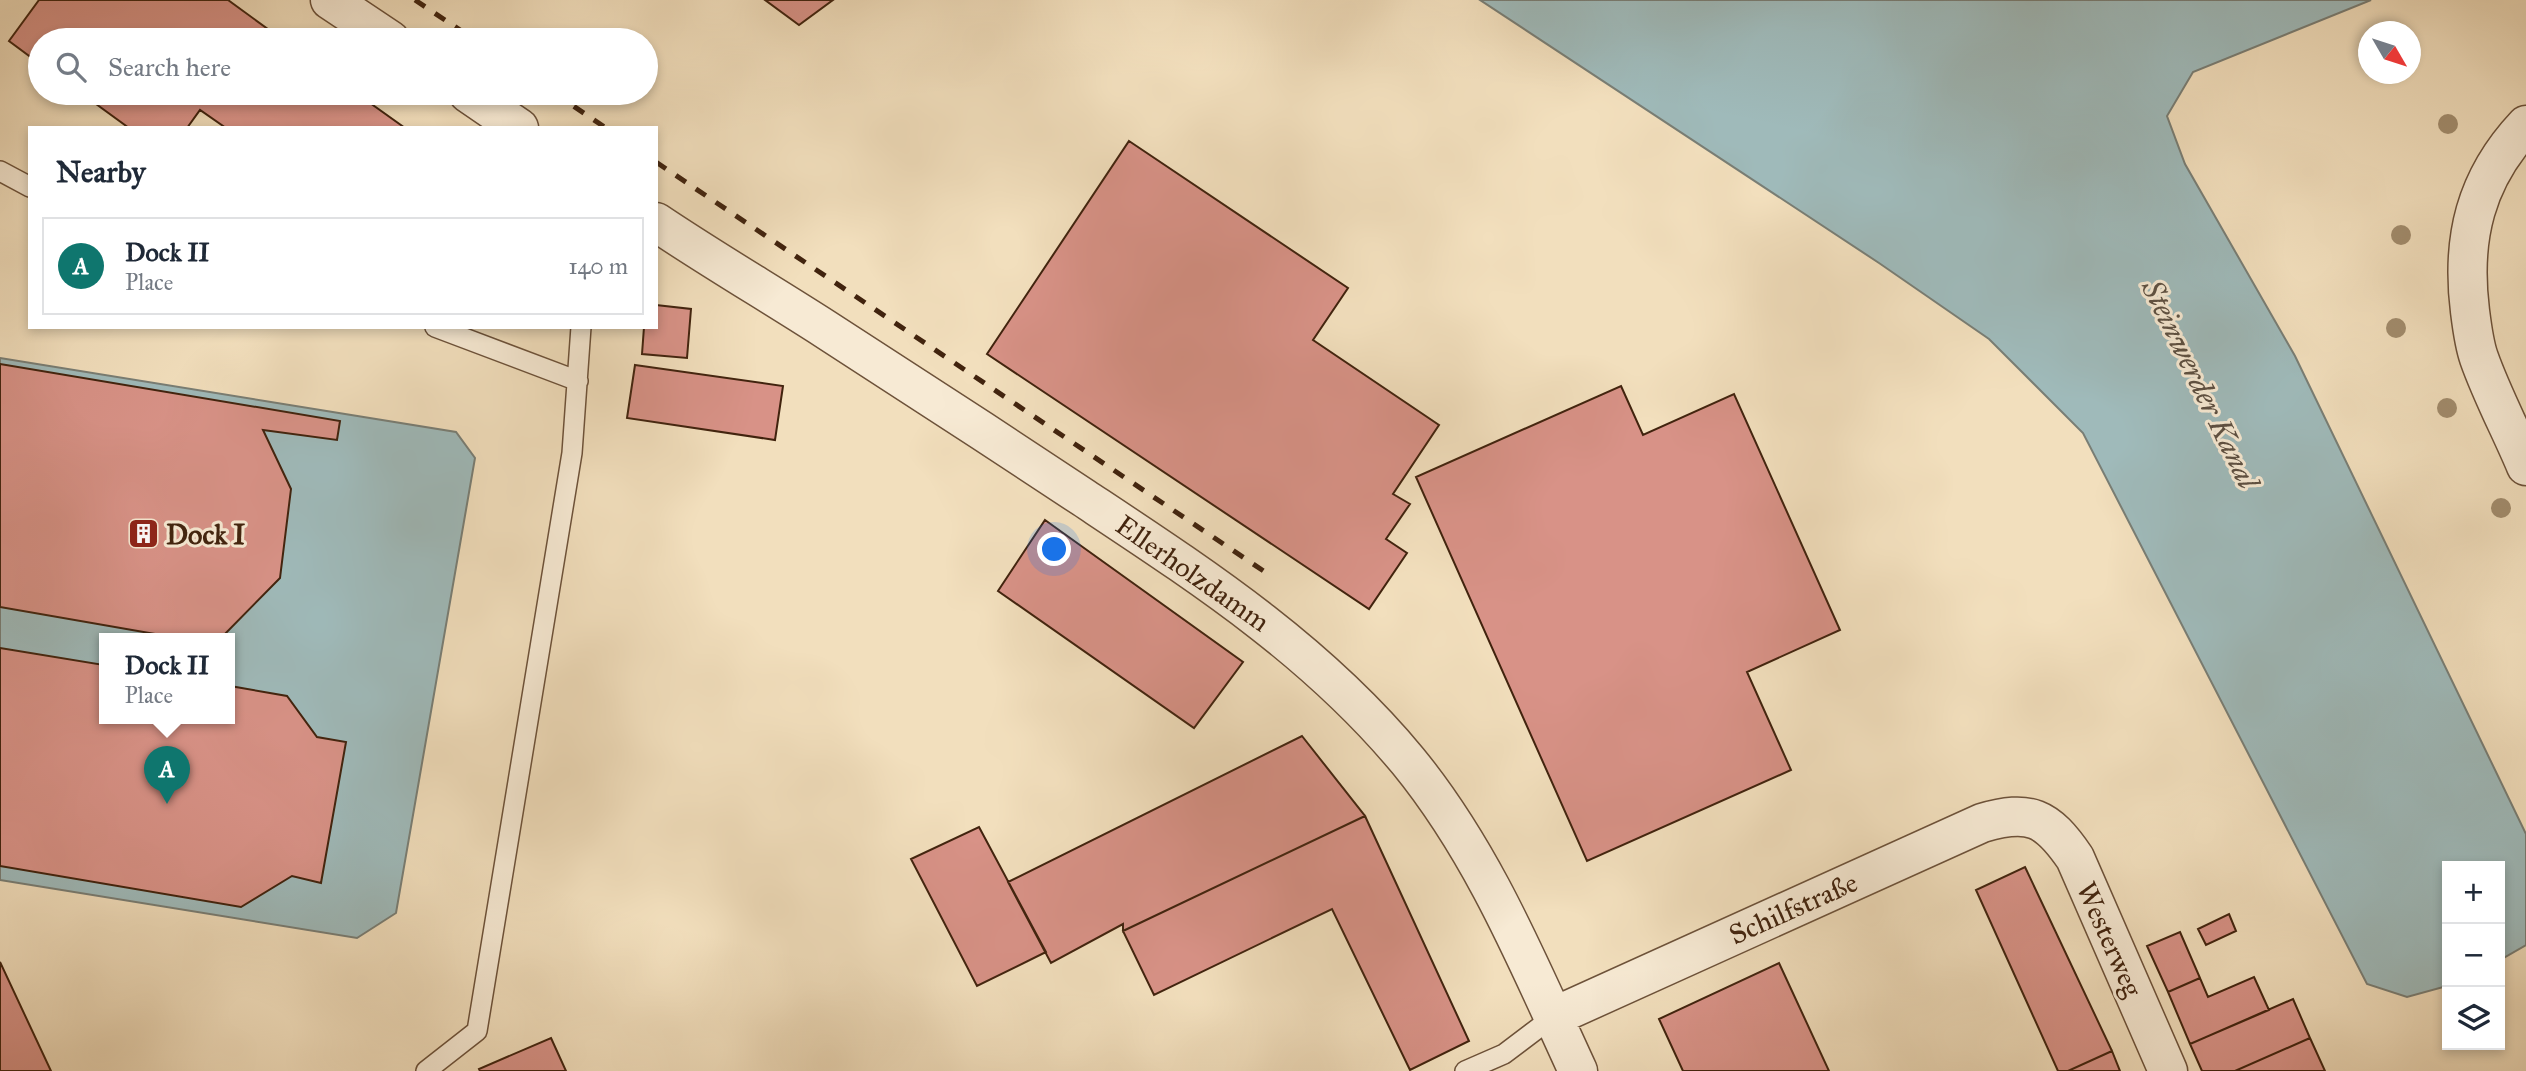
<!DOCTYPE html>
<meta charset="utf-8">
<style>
body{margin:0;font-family:"IM FELL Great Primer",serif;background:#f2f2f3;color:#1f2937}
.controls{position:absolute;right:21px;bottom:21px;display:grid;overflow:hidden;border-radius:0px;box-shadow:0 4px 10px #0003}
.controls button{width:63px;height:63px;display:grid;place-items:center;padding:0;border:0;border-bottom:2px solid #e0e1e3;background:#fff;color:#1f2937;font:35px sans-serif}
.compass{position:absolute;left:2358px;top:21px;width:63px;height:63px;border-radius:50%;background:#fff;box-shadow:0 4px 10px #0003;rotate:129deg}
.you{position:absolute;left:1055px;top:550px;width:24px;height:24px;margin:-18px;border:5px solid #fff;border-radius:50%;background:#1a73e8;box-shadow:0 0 0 10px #1a73e833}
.badge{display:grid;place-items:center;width:46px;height:46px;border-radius:50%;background:#0f766e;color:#fff;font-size:23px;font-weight:700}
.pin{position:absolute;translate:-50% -58px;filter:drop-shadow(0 2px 4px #0008)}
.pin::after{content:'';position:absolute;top:37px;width:24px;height:21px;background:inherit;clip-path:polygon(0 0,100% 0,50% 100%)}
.popup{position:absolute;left:99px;top:633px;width:136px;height:91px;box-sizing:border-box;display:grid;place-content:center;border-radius:0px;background:#fff;filter:drop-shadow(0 2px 5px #0005);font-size:23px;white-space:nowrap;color:#747a83}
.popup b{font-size:26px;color:#1f2937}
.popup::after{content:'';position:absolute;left:50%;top:100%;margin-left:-14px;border:14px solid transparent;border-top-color:#fff}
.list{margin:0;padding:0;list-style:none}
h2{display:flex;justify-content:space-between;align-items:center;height:91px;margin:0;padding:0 28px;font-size:30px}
h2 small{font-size:23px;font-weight:400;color:#747a83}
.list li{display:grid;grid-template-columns:46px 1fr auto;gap:21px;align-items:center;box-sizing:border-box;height:98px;margin:0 14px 14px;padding:0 14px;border:2px solid #e0e1e3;border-radius:0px}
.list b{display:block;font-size:26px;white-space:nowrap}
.list p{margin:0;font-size:23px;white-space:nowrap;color:#747a83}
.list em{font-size:23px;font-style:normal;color:#747a83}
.icon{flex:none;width:38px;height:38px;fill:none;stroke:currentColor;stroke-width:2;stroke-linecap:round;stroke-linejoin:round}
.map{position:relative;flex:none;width:2526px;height:1071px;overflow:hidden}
.search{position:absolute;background:#fff;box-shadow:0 4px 10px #0003;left:28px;top:28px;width:630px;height:77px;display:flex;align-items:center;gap:18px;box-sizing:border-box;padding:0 24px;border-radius:38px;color:#747a83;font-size:26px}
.panel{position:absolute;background:#fff;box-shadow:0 4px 10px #0003;left:28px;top:126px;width:630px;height:203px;border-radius:0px}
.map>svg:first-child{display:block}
.water{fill:#9fbaba;stroke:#797e75;stroke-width:2;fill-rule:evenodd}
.building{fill:#d89287;stroke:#41230e;stroke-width:2}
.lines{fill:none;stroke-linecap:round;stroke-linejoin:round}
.lane-casing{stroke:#6d523a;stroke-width:22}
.street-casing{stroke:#6d523a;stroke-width:41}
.lane{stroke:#f7ead4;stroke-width:19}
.street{stroke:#f7ead4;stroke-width:38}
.rail{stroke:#41230e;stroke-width:5;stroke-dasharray:12 12;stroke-linecap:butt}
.tree{fill:#a28d6e}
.labels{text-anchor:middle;stroke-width:6;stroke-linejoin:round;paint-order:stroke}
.poi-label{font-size:28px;font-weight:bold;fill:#41230e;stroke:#f7ead4;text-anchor:start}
.street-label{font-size:28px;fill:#41230e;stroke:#f7ead4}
.water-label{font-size:30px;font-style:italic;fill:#5d5042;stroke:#f7ead4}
</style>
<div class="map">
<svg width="2526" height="1071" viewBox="0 0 2526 1071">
<rect width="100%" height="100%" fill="#f2dfbd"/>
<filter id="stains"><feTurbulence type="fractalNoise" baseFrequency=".00286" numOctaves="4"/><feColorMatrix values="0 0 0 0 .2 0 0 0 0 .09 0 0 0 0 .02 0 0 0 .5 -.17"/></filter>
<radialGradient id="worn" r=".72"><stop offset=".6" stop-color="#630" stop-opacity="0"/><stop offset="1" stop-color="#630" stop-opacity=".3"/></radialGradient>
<!-- water -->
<path class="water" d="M1480,0H2371L2193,72L2167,116L2185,164L2295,356L2526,834V945L2500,960V866H2447V986L2407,997L2367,984L2083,433L1989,339L1879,263Z
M0,358L456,432L475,458L396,913L357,938L0,880ZM104,638H230V718H104Z"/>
<!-- building -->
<path class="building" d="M39,0H228L283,40H40V64L9,41Z
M765,0H833L799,25Z
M81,93H356L405,128H226L200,110L187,128H129Z
M1129,141L1348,288L1313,340L1439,425L1393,494L1410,504L1386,539L1407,553L1369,609L987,354Z
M656,305L691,309L687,358L642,354L644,327H656Z
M0,364L340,421L337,440L263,430L291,489L280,578L221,638H178L0,607Z
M635,365L783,386L775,440L627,418Z
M1621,386L1643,435L1734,394L1840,630L1747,672L1791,770L1587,861L1416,477Z
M1045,520L1243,662L1194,728L998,591Z
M0,648L104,665V718H230V686L287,696L317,737L346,742L321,883L292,876L241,907L0,866Z
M1302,736L1365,816L1123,931V924L1051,963L1008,882Z
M1365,816L1469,1041L1410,1070L1332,909L1154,995L1123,931Z
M979,827L1046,952L977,986L911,859Z
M2025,867L2112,1051L2068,1071H2058L1976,890Z
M2229,914L2236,931L2206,945L2198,929Z
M2180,932L2200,978L2168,992L2147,946Z
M0,962L51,1071H0Z
M1779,963L1829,1071H1683L1659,1019Z
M2254,977L2269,1010L2190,1044L2168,992L2200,978L2208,997Z
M2293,999L2310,1038L2235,1071H2202L2190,1044Z
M551,1038L566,1071H480L479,1069Z
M2310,1038L2325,1071H2235Z
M2112,1051L2120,1071H2068Z"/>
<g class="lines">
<defs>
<path id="lane" d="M0,171L30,187
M435,327L578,381
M426,1071L477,1031L572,453L581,327
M1465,1071L1504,1054L1553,1017"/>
<path id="street" d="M330,0L390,40
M468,93L519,128
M2526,125C2475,179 2461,239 2470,311C2472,327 2474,344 2479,358C2492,395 2511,430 2526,466
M656,222C711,259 769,293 825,329C912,385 998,441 1084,498C1203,577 1316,650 1408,761C1484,854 1528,963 1578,1071
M1553,1017L1982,823C2030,809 2047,817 2075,858L2168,1071"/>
</defs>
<!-- lane casing -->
<use href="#lane" class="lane-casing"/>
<!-- street casing -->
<use href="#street" class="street-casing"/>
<!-- lane -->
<use href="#lane" class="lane"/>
<!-- street -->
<use href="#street" class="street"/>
<!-- rail -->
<path class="rail" d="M415,0L475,40
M554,93L606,128
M656,162L1265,572"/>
</g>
<!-- trees -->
<g class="tree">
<circle cx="2448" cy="124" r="10"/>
<circle cx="2401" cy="235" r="10"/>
<circle cx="2396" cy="328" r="10"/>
<circle cx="2447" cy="408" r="10"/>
<circle cx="2501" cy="508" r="10"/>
</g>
<!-- icons -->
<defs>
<symbol id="building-square" viewBox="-11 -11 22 22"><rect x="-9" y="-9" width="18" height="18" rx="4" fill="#8f2418" stroke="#f7ead4"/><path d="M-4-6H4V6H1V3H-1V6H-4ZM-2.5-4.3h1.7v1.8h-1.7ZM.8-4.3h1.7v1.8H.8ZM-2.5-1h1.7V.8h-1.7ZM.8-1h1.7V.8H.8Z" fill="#fff"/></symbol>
</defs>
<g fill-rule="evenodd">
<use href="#building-square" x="126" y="516" width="35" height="35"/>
</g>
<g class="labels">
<!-- poi labels -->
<g class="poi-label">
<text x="166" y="544">Dock I</text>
</g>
<!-- street labels -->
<g class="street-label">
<text transform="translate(1193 573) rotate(35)" y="10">Ellerholzdamm</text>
<text transform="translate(1793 908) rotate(-24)" y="10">Schilfstraße</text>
<text transform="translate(2110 939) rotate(66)" y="10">Westerweg</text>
</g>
<!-- water labels -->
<g class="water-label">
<text transform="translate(2200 384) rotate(64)" y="10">Steinwerder Kanal</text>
</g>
</g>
<rect width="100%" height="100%" filter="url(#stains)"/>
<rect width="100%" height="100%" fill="url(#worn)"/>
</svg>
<div class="controls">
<button>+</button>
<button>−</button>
<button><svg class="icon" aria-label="layers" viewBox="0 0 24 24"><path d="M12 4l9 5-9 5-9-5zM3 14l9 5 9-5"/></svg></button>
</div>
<svg class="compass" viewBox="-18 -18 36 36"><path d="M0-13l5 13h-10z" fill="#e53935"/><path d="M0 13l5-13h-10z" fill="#747a83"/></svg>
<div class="you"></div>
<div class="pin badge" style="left:167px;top:804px">A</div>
<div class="popup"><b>Dock II</b>Place</div>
<div class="search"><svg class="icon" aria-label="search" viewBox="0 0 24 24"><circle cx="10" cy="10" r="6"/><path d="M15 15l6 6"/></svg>Search here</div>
<section class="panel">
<h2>Nearby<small></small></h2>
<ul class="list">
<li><span class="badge">A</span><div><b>Dock II</b><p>Place</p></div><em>140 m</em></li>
</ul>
</section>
</div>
